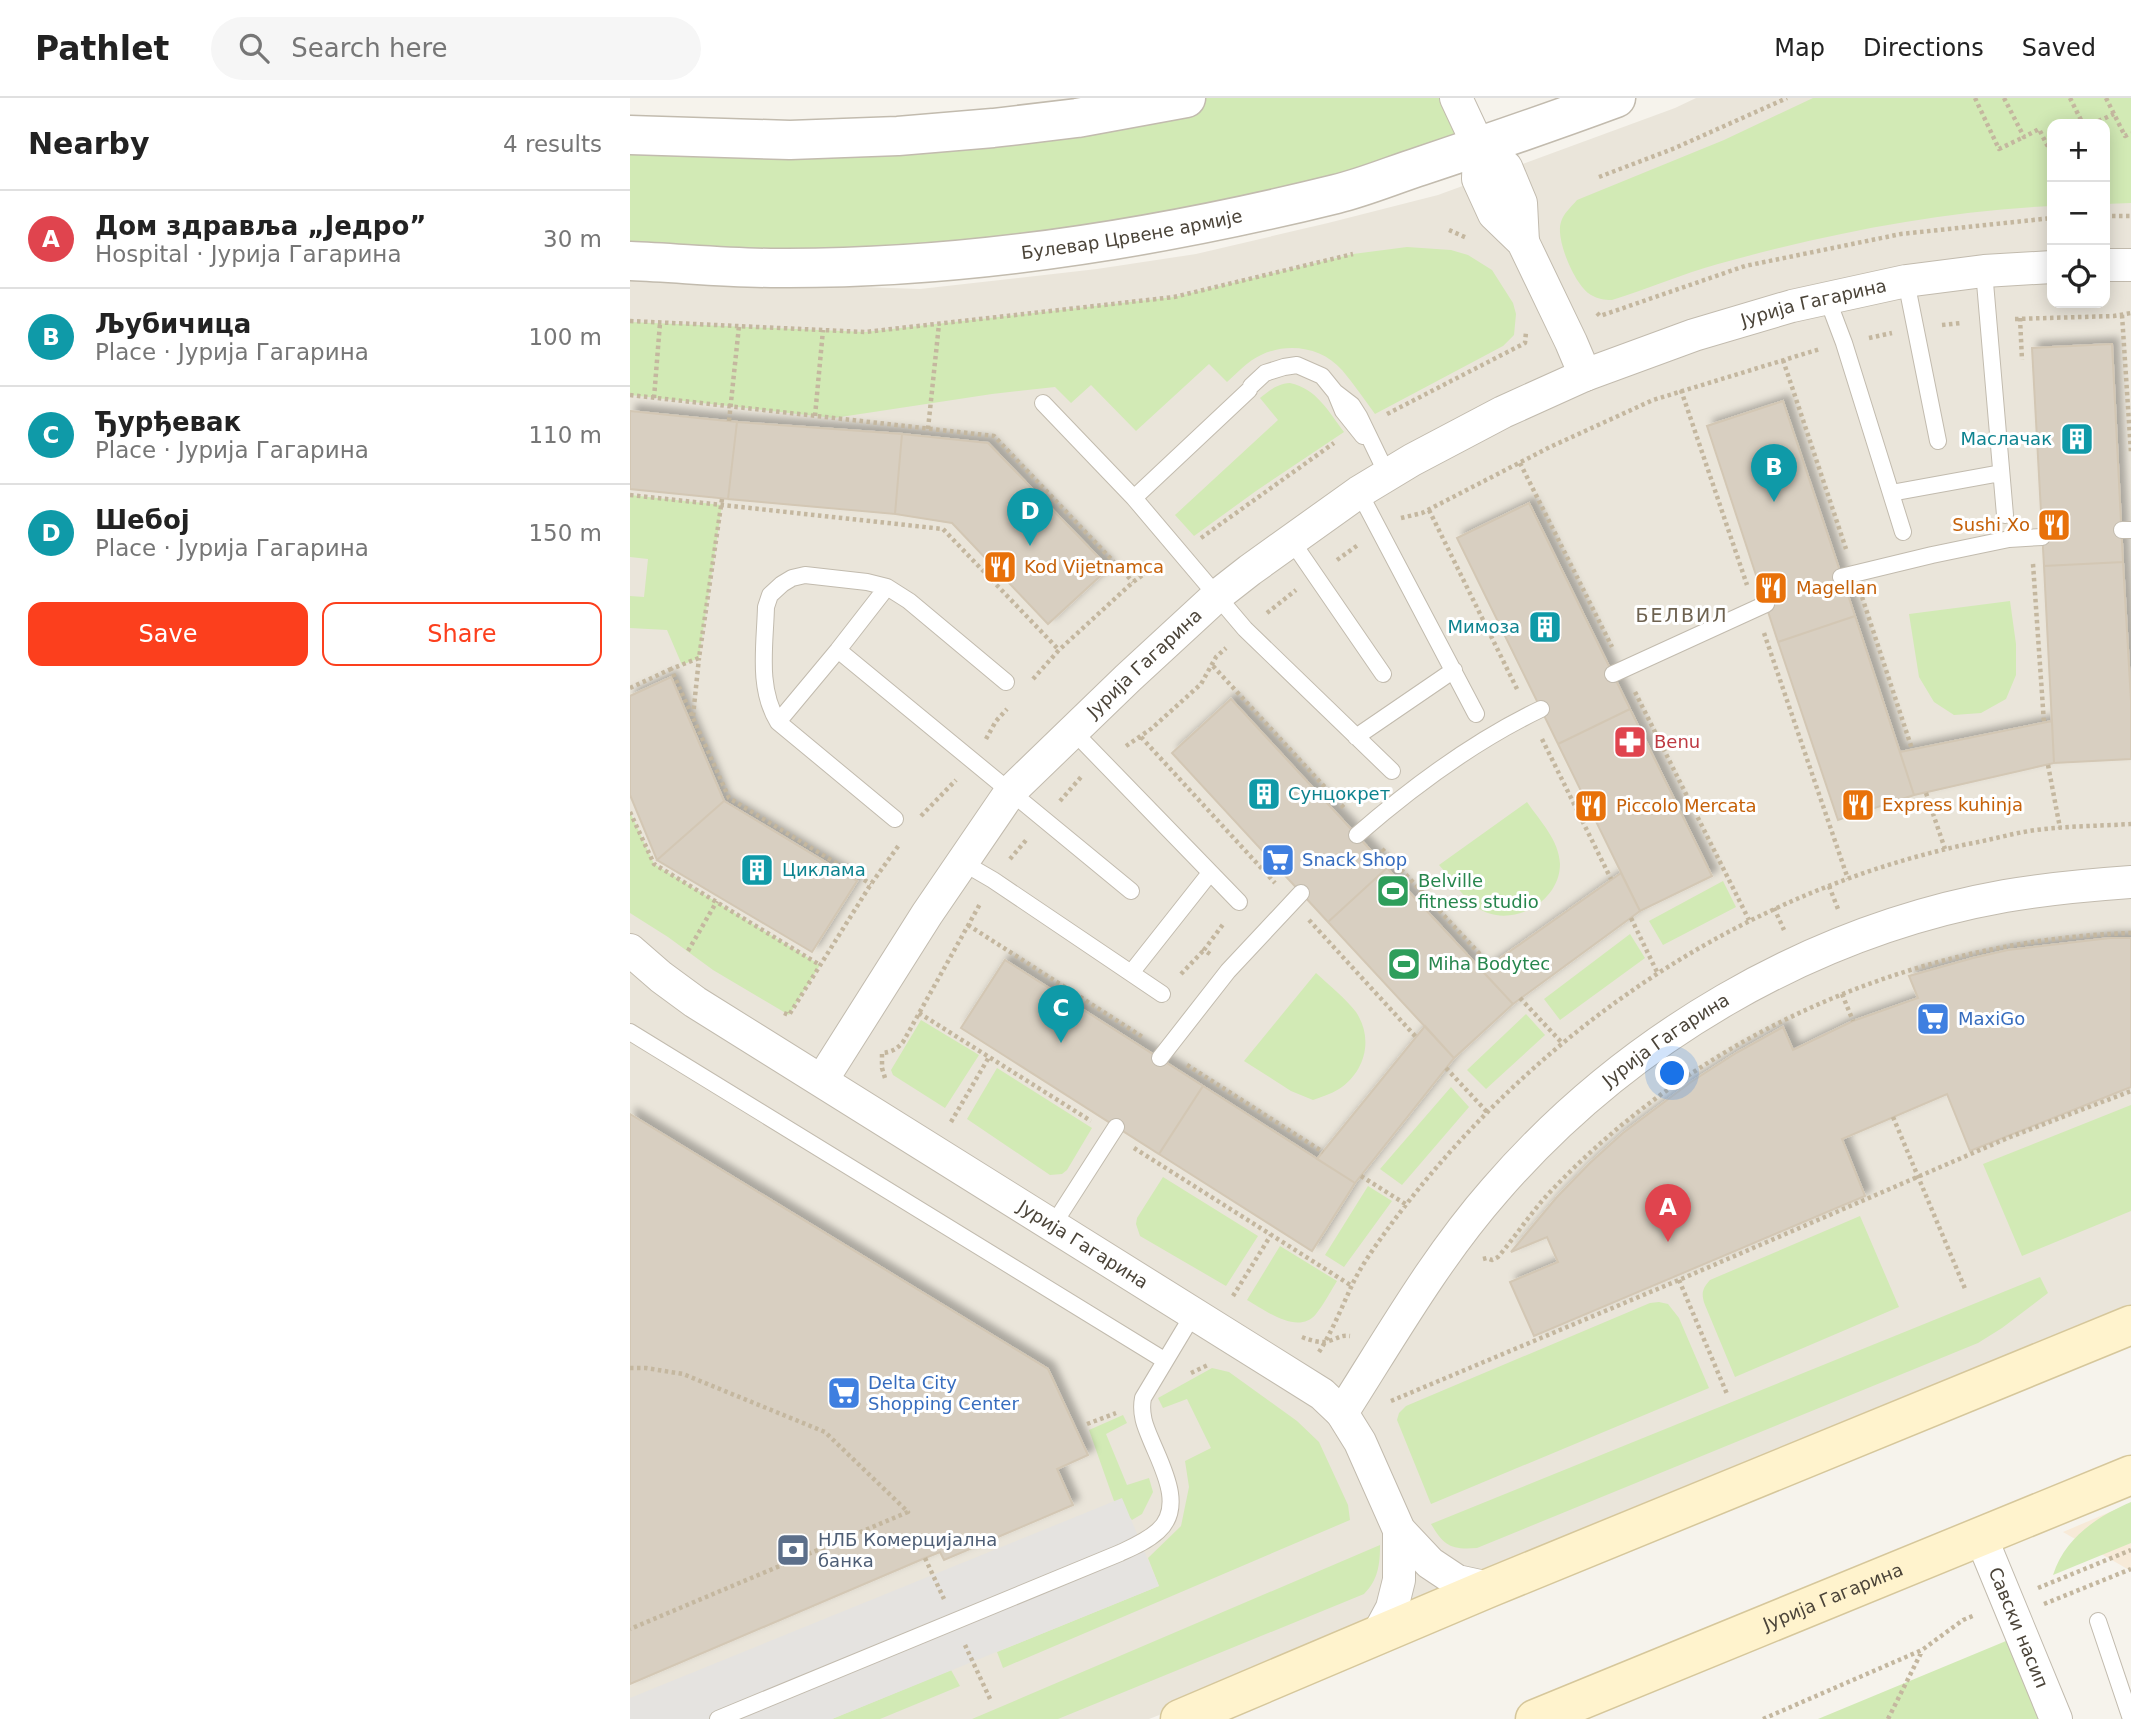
<!DOCTYPE html>
<meta charset="utf-8">
<style>
body{margin:0;font-family:"DejaVu Sans",sans-serif;background:#f6f6f6;color:#222}
.controls{position:absolute;right:21px;top:21px;display:grid;overflow:hidden;border-radius:14px;box-shadow:0 4px 18px #0003}
.controls button{width:63px;height:63px;display:grid;place-items:center;padding:0;border:0;border-bottom:2px solid #e0e0e0;background:#fff;color:#222;font:35px sans-serif}
.you{position:absolute;left:1043px;top:976px;width:24px;height:24px;margin:-18px;border:5px solid #fff;border-radius:50%;background:#1a73e8;box-shadow:0 0 0 10px #1a73e833}
.badge{display:grid;place-items:center;width:46px;height:46px;border-radius:50%;background:#fc3f1d;color:#fff;font-size:23px;font-weight:700}
.pin{position:absolute;translate:-50% -58px;filter:drop-shadow(0 2px 4px #0008)}
.pin::after{content:'';position:absolute;top:37px;width:24px;height:21px;background:inherit;clip-path:polygon(0 0,100% 0,50% 100%)}
.list{margin:0;padding:0;list-style:none}
h2{display:flex;justify-content:space-between;align-items:center;height:91px;margin:0;padding:0 28px;font-size:30px}
h2 small{font-size:23px;font-weight:400;color:#767676}
.list li{display:grid;grid-template-columns:46px 1fr auto;gap:21px;align-items:center;box-sizing:border-box;height:98px;padding:0 28px;border-top:2px solid #e0e0e0}
.list b{display:block;font-size:26px;white-space:nowrap}
.list p{margin:0;font-size:23px;white-space:nowrap;color:#767676}
.list em{font-size:23px;font-style:normal;color:#767676}
.actions{display:flex;gap:14px;padding:21px 28px}
.actions a{flex:1;padding:16px 0;border:2px solid #fc3f1d;border-radius:14px;text-align:center;font-size:24px;color:#fc3f1d}
.actions .main{background:#fc3f1d;color:#fff}
.icon{flex:none;width:38px;height:38px;fill:none;stroke:currentColor;stroke-width:2;stroke-linecap:round;stroke-linejoin:round}
.map{position:relative;flex:none;width:1501px;height:1621px;overflow:hidden}
header{display:flex;align-items:center;gap:42px;box-sizing:border-box;height:98px;padding:0 35px;background:#fff;border-bottom:2px solid #e0e0e0}
header strong{font-size:33px}
nav{display:flex;gap:38px;margin-inline-start:auto;font-size:24px}
.search{width:490px;height:63px;background:#f6f6f6;display:flex;align-items:center;gap:18px;box-sizing:border-box;padding:0 24px;border-radius:38px;color:#767676;font-size:26px}
main{display:flex}
aside{flex:1;background:#fff}
.map>svg:first-child{display:block}
.residential{fill:#eae5da;fill-rule:evenodd}
.commercial{fill:#f7ead8}
.green{fill:#d2eab5}
.parking{fill:#e5e3e0}
.building{fill:#d8cfc1;stroke:#d3c7b4;stroke-width:2;filter:url(#shadow)}
.lines{fill:none;stroke-linecap:round;stroke-linejoin:round}
.service-casing{stroke:#c2bbae;stroke-width:18}
.minor-casing{stroke:#c2bbae;stroke-width:34}
.tertiary-casing{stroke:#c2bbae;stroke-width:41}
.secondary-casing{stroke:#d6c79b;stroke-width:41}
.path{stroke:#c4b79f;stroke-width:4.5;stroke-dasharray:3.5 3.5;stroke-linecap:butt}
.service{stroke:#fff;stroke-width:16}
.minor{stroke:#fff;stroke-width:32}
.tertiary{stroke:#fff;stroke-width:38}
.secondary{stroke:#fff3cd;stroke-width:38}
.labels{text-anchor:middle;stroke-width:6;stroke-linejoin:round;paint-order:stroke}
.street-label{font-size:18px;fill:#4b4439;stroke:#fff}
.culture-label{font-size:18px;fill:#0d838f;stroke:#fff;text-anchor:end}
.food-label{font-size:18px;fill:#c56008;stroke:#fff;text-anchor:start}
.health-label{font-size:18px;fill:#be3a42;stroke:#fff;text-anchor:start}
.shop-label{font-size:18px;fill:#366cbe;stroke:#fff;text-anchor:start}
.leisure-label{font-size:18px;fill:#27864d;stroke:#fff;text-anchor:start}
.service-label{font-size:18px;fill:#4e5e75;stroke:#fff;text-anchor:start}
.neighbourhood-label{font-size:19px;letter-spacing:2px;fill:#6e6250;stroke:#fff}
</style>
<header>
<strong>Pathlet</strong>
<div class="search"><svg class="icon" aria-label="search" viewBox="0 0 24 24"><circle cx="10" cy="10" r="6"/><path d="M15 15l6 6"/></svg>Search here</div>
<nav><a>Map</a><a>Directions</a><a>Saved</a></nav>
</header>
<main>
<aside>
<h2>Nearby<small>4 results</small></h2>
<ul class="list">
<li><span class="badge" style="background:#e0444e">A</span><div><b>Дом здравља „Једро”</b><p>Hospital · Јурија Гагарина</p></div><em>30 m</em></li>
<li><span class="badge" style="background:#0f9aa8">B</span><div><b>Љубичица</b><p>Place · Јурија Гагарина</p></div><em>100 m</em></li>
<li><span class="badge" style="background:#0f9aa8">C</span><div><b>Ђурђевак</b><p>Place · Јурија Гагарина</p></div><em>110 m</em></li>
<li><span class="badge" style="background:#0f9aa8">D</span><div><b>Шебој</b><p>Place · Јурија Гагарина</p></div><em>150 m</em></li>
</ul>
<div class="actions"><a class="main">Save</a><a>Share</a></div>
</aside>
<div class="map">
<svg width="1501" height="1621" viewBox="0 0 1501 1621">
<defs>
<filter id="shadow"><feDropShadow dx="6" dy="-6" stdDeviation="3.5" flood-color="#0004"/></filter>
</defs>
<rect width="100%" height="100%" fill="#f6f3ec"/>
<!-- residential -->
<path class="residential" d="M1066,0H1501V1216L859,1490L519,1621H0V181L290,191L467,171L566,156L698,125L808,97L1045,10ZM1422,26H1475V205H1422Z"/>
<!-- commercial -->
<path class="commercial" d="M1501,1405V1473L1433,1434Z"/>
<!-- green -->
<path class="green" d="M556,0H826L849,49L447,147L0,163V37Z
M1183,0H1501V105L1475,106V26H1422V108C1310,113 1196,136 1088,166C1052,176 1017,191 982,202C974,202 968,201 961,197C945,188 925,141 931,124C933,116 941,109 947,102L1094,42Z
M777,149L821,152L838,157L862,172L883,205L886,216L884,237L873,248L745,316C734,301 724,286 712,272C692,249 658,244 631,257C618,263 608,274 597,284L579,266L506,333L461,287L441,305L425,289L362,296L204,320L0,297V224L235,234L544,199L723,156Z
M660,285C687,291 698,313 714,334L626,393L564,438L545,417L648,322L630,300C640,292 647,286 660,285Z
M0,397L92,407L69,560L52,567L37,532L0,530V498L14,499L18,461L0,459Z
M1380,503L1386,546V577L1376,601L1351,615L1324,617L1304,604L1289,579L1279,516Z
M897,704C910,723 929,742 930,766C930,806 877,833 845,808C832,798 821,780 809,767Z
M0,714L24,766L190,867L159,917L83,872L38,839L0,815Z
M1093,783L1106,809L1033,847L1019,823Z
M1000,836L1015,860L930,922L914,901Z
M686,875C698,886 716,901 726,914C744,941 735,974 709,991C701,996 691,999 683,1002L661,993L614,963Z
M896,916L915,937L856,991L837,972Z
M291,922L349,957L315,1010L263,977L261,972Z
M367,970L462,1030L437,1072L432,1076L420,1077L337,1021Z
M821,989L839,1009L772,1087L750,1071Z
M1501,1007V1113L1392,1158L1353,1066Z
M533,1079L628,1138L596,1188L510,1138L506,1126L507,1120Z
M738,1088L762,1103L714,1169L695,1157Z
M1230,1118L1269,1209L1105,1279L1075,1207C1071,1196 1072,1191 1080,1182Z
M650,1148L707,1183C700,1194 694,1206 686,1216C668,1238 635,1212 617,1202Z
M1410,1179L1418,1195L1372,1230L1348,1245L847,1450C821,1452 814,1448 801,1426Z
M1029,1204L1038,1206L1049,1220L1079,1290L801,1406L767,1322L769,1315L776,1308L1020,1205Z
M582,1270L599,1274L667,1323L689,1344L718,1407L720,1422L373,1570L367,1554L529,1488L518,1460L551,1428L559,1389L555,1363L581,1350L557,1301L533,1310L528,1300Z
M493,1317L497,1325L476,1336L497,1387L519,1380L523,1394L512,1416L502,1422L484,1403L459,1332Z
M1501,1404V1445L1423,1477C1435,1440 1466,1419 1501,1404Z
M750,1447C750,1467 748,1482 734,1496L428,1621H342Z
M1376,1543L1409,1621H1188Z
M321,1572L330,1588L250,1621H202Z"/>
<!-- parking -->
<path class="parking" d="M492,1400L529,1488L202,1621H0V1600Z"/>
<!-- building -->
<path class="building" d="M1482,246L1493,464L1414,468L1402,250Z
M1153,303L1225,518L1148,544L1077,328Z
M0,313L107,324L98,401L0,391Z
M107,324L272,336L265,416L98,401Z
M272,336L358,345L479,470L418,526L322,425L265,416Z
M899,405L1000,611L928,646L827,440Z
M1493,464L1501,603V661L1424,665L1414,468Z
M1225,518L1284,697L1208,722L1148,544Z
M41,579L94,703L27,762L0,697V598Z
M601,601L757,770L698,824L542,655Z
M1000,611L1082,778L1010,813L928,646Z
M1422,623L1424,665L1284,697L1270,654Z
M94,703L227,783L182,854L27,762Z
M757,770L883,906L824,960L698,824Z
M991,775L1010,813L883,906L852,873Z
M1480,840H1501V989L1340,1053L1317,996L1212,1041L1235,1098L904,1238L880,1184L928,1164L917,1139L881,1154L927,1099L960,1065L993,1035L1061,984L1106,955L1153,929L1163,952L1223,923L1288,900L1279,878L1343,860L1378,852Z
M375,862L573,988L529,1056L331,930Z
M795,928L824,960L725,1085L687,1061Z
M573,988L725,1085L682,1153L529,1056Z
M0,1016L418,1271L458,1357L427,1371L443,1407L314,1462L310,1454L295,1460L0,1586Z"/>
<g class="lines">
<defs>
<path id="service" d="M1354,173L1375,417
M1276,183L1308,343
M1197,200L1214,245L1273,434
M621,288L635,275L654,269L667,267L692,278L705,294L722,307L729,318L757,376
M706,296L713,313L733,338
M413,305L504,400L615,531L762,673
M729,394L846,616
M1261,395L1371,375
M504,400L619,292
M1492,432H1501
M661,442L753,576
M1211,479L1302,457L1379,441L1412,439
M208,552L501,793
M983,576L1136,506
M148,624L208,552L257,489
M443,633L609,804
M726,639L824,572
M265,721L148,624C127,590 135,547 136,509L140,497L152,486L162,480L175,477L237,484L257,489L279,503L376,584
M727,737C781,690 846,642 911,611
M332,764L363,782L532,896
M501,875L580,775
M0,934L534,1262
M530,960L598,873L671,795
M423,1127L486,1029
M1468,1523L1501,1621
M88,1621L490,1455C503,1449 517,1443 528,1433C555,1409 532,1369 521,1342C515,1328 510,1316 513,1300L564,1215"/>
<g id="minor">
<path d="M826,0L849,49L848,81L864,116L893,144L941,244L955,277"/>
<path d="M849,49L876,69L891,105L893,144"/>
<path d="M1475,167H1501"/>
<path id="s1" d="M0,852L31,879L65,904L692,1296L712,1315L730,1344L769,1432L800,1465L827,1483L859,1490"/>
<path id="s2" d="M192,982L297,816L381,693L498,580L588,497L620,472L729,394L782,362L873,314L955,277L1064,237L1162,208L1276,183L1354,173L1422,169"/>
<path id="s3" d="M712,1315C760,1240 806,1159 865,1092C995,942 1179,833 1375,798C1416,791 1459,787 1501,784"/>
<path id="s4" d="M1351,1439L1426,1621"/>
<path d="M747,1538L762,1510L769,1482V1432"/>
</g>
<g id="tertiary">
<path d="M0,37L160,42L268,38L363,30L447,20L556,0"/>
<path id="s5" d="M0,163C52,165 106,171 158,170C342,170 528,140 706,96C735,89 763,77 791,68C857,46 921,24 986,0"/>
</g>
<g id="secondary">
<path d="M550,1621L859,1490L1501,1227"/>
<path id="s6" d="M905,1621L1501,1377"/>
</g>
</defs>
<!-- service casing -->
<use href="#service" class="service-casing"/>
<!-- minor casing -->
<use href="#minor" class="minor-casing"/>
<!-- tertiary casing -->
<use href="#tertiary" class="tertiary-casing"/>
<!-- secondary casing -->
<use href="#secondary" class="secondary-casing"/>
<!-- path -->
<path class="path" d="M1345,0L1369,51L1394,39
M1374,0L1394,39L1409,31L1417,47L1422,45
M1440,0L1453,26
M1476,0L1495,38L1501,35
M1462,26L1484,16
M969,79L1045,50L1157,0
M1475,118H1501
M819,132L837,140
M967,215L970,218L1115,168L1271,136L1422,120
M1492,217L1501,355
M1390,220L1392,262
M1385,221L1484,218L1501,215
M0,223L235,234L544,199L723,156
M1312,227L1331,225
M1239,240L1262,235
M1153,262L1216,451
M1051,292L1117,487
M0,297L364,338L503,484
M24,300L30,225
M757,316L895,245L896,234
M185,318L193,232
M99,323L109,228
M298,331L309,226
M890,365L982,549
M0,397L313,431L429,552
M92,401L69,560L41,571L99,700L241,786
M799,412L888,593
M771,420L792,415L920,349L1023,302L1190,251
M571,440L704,345
M707,462L728,447
M1403,466L1414,625
M1232,499L1282,651
M637,515L666,492
M1134,535L1218,781
M583,568L715,711
M403,581L429,552L503,484L528,466
M0,590L41,571
M1005,594L1119,822
M63,618L69,560
M511,639L645,785
M356,641L366,623L377,611
M912,641L981,781
M496,648L521,631L571,586L586,559L596,550
M1418,667L1430,730
M1296,695L1315,751
M430,703L452,678
M0,714L24,766L190,867
M291,718L326,682
M752,751L860,867
M380,761L397,741
M1199,788L1208,811
M1144,810L1154,832
M1001,820L1027,874
M679,822L786,939
M338,827L514,940
M58,853L87,803
M580,856L574,852L594,825
M551,876L574,852
M1212,896L1223,923
M890,900L933,946
M154,915L159,917L241,786L269,747
M289,915L461,1023
M557,967L693,1054
M816,970L858,1015
M255,980L252,970V955C262,954 267,951 273,944L350,806
M1263,1019L1336,1193
M321,1024L359,959
M504,1050L722,1188
M731,1078L777,1107
M853,1161L857,1160L862,1162L868,1159C886,1138 901,1114 921,1093C1071,935 1284,842 1501,835
M1049,1182L1097,1296
M603,1198L641,1137
M672,1239C682,1243 692,1246 702,1242C710,1239 712,1237 720,1238
M689,1254C703,1232 713,1206 724,1183C734,1163 749,1143 762,1125C904,935 1106,796 1338,746C1361,742 1383,735 1406,732C1437,728 1469,728 1501,726
M0,1270H16L53,1276L195,1334L278,1414L0,1531
M561,1275L578,1267
M761,1303L1049,1182L1380,1039L1501,993
M457,1326L486,1315
M295,1460L314,1501
M1408,1490L1501,1452
M1414,1506L1501,1471
M335,1547L361,1603
M1133,1621L1292,1552L1333,1522L1345,1517
M1258,1621L1292,1553"/>
<!-- service -->
<use href="#service" class="service"/>
<!-- minor -->
<use href="#minor" class="minor"/>
<!-- tertiary -->
<use href="#tertiary" class="tertiary"/>
<!-- secondary -->
<use href="#secondary" class="secondary"/>
</g>
<!-- icons -->
<defs>
<symbol id="building-square" viewBox="-11 -11 22 22"><rect x="-9" y="-9" width="18" height="18" rx="4" fill="#0f9aa8" stroke="#fff"/><path d="M-4-6H4V6H1V3H-1V6H-4ZM-2.5-4.3h1.7v1.8h-1.7ZM.8-4.3h1.7v1.8H.8ZM-2.5-1h1.7V.8h-1.7ZM.8-1h1.7V.8H.8Z" fill="#fff"/></symbol>
<symbol id="restaurant-square" viewBox="-11 -11 22 22"><rect x="-9" y="-9" width="18" height="18" rx="4" fill="#e8710a" stroke="#fff"/><path d="M-5-6h1v4h1v-4h1v4h1v-4h1v5L-1.5 .5V6h-2V.5L-5-1ZM5-6V6H3V1.5H1.5Q1.5-4 5-6Z" fill="#fff"/></symbol>
<symbol id="pharmacy-square" viewBox="-11 -11 22 22"><rect x="-9" y="-9" width="18" height="18" rx="4" fill="#e0444e" stroke="#fff"/><path d="M-2-6h4v4h4v4h-4v4h-4v-4h-4v-4h4Z" fill="#fff"/></symbol>
<symbol id="supermarket-square" viewBox="-11 -11 22 22"><rect x="-9" y="-9" width="18" height="18" rx="4" fill="#3f7fe0" stroke="#fff"/><path d="M-6-5.5h2.5l.6 2H6L4.5 2H-2.5L-4.4-4H-6ZM-1.5 3.2a1.3 1.3 0 1 0 .1 0ZM3 3.2a1.3 1.3 0 1 0 .1 0Z" fill="#fff"/></symbol>
<symbol id="stadium-square" viewBox="-11 -11 22 22"><rect x="-9" y="-9" width="18" height="18" rx="4" fill="#2e9e5b" stroke="#fff"/><path d="M0-5a6.5 5 0 1 0 0 10a6.5 5 0 1 0 0-10ZM-3.5-1.8h7v3.6h-7Z" fill="#fff"/></symbol>
<symbol id="bank-square" viewBox="-11 -11 22 22"><rect x="-9" y="-9" width="18" height="18" rx="4" fill="#5c6f8a" stroke="#fff"/><path d="M-6-4H6V4H-6ZM0-2.3a2.3 2.3 0 1 0 0 4.6a2.3 2.3 0 1 0 0-4.6Z" fill="#fff"/></symbol>
</defs>
<g fill-rule="evenodd">
<use href="#building-square" x="1428" y="322" width="38" height="38"/>
<use href="#restaurant-square" x="1405" y="408" width="38" height="38"/>
<use href="#restaurant-square" x="351" y="450" width="38" height="38"/>
<use href="#restaurant-square" x="1122" y="471" width="38" height="38"/>
<use href="#building-square" x="896" y="510" width="38" height="38"/>
<use href="#pharmacy-square" x="981" y="625" width="38" height="38"/>
<use href="#building-square" x="615" y="677" width="38" height="38"/>
<use href="#restaurant-square" x="1209" y="688" width="38" height="38"/>
<use href="#restaurant-square" x="942" y="689" width="38" height="38"/>
<use href="#supermarket-square" x="629" y="743" width="38" height="38"/>
<use href="#building-square" x="108" y="753" width="38" height="38"/>
<use href="#stadium-square" x="744" y="774" width="38" height="38"/>
<use href="#stadium-square" x="755" y="847" width="38" height="38"/>
<use href="#supermarket-square" x="1284" y="902" width="38" height="38"/>
<use href="#supermarket-square" x="195" y="1276" width="38" height="38"/>
<use href="#bank-square" x="144" y="1433" width="38" height="38"/>
</g>
<g class="labels">
<!-- street labels -->
<g class="street-label">
<text dy="6" stroke="none"><textPath href="#s5" startOffset="504">Булевар Црвене армије</textPath></text>
<text dy="6" stroke="none"><textPath href="#s2" startOffset="1300">Јурија Гагарина</textPath></text>
<text dy="6" stroke="none"><textPath href="#s2" startOffset="530">Јурија Гагарина</textPath></text>
<text dy="6" stroke="none"><textPath href="#s3" startOffset="499">Јурија Гагарина</textPath></text>
<text dy="6" stroke="none"><textPath href="#s1" startOffset="541">Јурија Гагарина</textPath></text>
<text dy="6" stroke="none"><textPath href="#s6" startOffset="322">Јурија Гагарина</textPath></text>
<text dy="6" stroke="none"><textPath href="#s4" startOffset="98">Савски насип</textPath></text>
</g>
<!-- culture labels -->
<g class="culture-label">
<text x="1422" y="347">Маслачак</text>
<text x="890" y="535">Мимоза</text>
<text x="658" y="702" text-anchor="start">Сунцокрет</text>
<text x="152" y="778" text-anchor="start">Циклама</text>
</g>
<!-- food labels -->
<g class="food-label">
<text x="1400" y="433" text-anchor="end">Sushi Xo</text>
<text x="394" y="475">Kod Vijetnamca</text>
<text x="1166" y="496">Magellan</text>
<text x="1252" y="713">Express kuhinja</text>
<text x="986" y="714">Piccolo Mercata</text>
</g>
<!-- health labels -->
<g class="health-label">
<text x="1024" y="650">Benu</text>
</g>
<!-- shop labels -->
<g class="shop-label">
<text x="672" y="768">Snack Shop</text>
<text x="1328" y="927">MaxiGo</text>
<text x="238" y="1291">Delta City<tspan x="238" dy="21">Shopping Center</tspan></text>
</g>
<!-- leisure labels -->
<g class="leisure-label">
<text x="788" y="789">Belville<tspan x="788" dy="21">fitness studio</tspan></text>
<text x="798" y="872">Miha Bodytec</text>
</g>
<!-- service labels -->
<g class="service-label">
<text x="188" y="1448">НЛБ Комерцијална<tspan x="188" dy="21">банка</tspan></text>
</g>
<!-- neighbourhood labels -->
<g class="neighbourhood-label">
<text x="1052" y="524">БЕЛВИЛ</text>
</g>
</g>
</svg>
<div class="controls">
<button>+</button>
<button>−</button>
<button><svg class="icon" aria-label="locate" viewBox="0 0 24 24"><circle cx="12" cy="12" r="6"/><path d="M12 2v4M12 18v4M2 12h4M18 12h4"/></svg></button>
</div>
<div class="you"></div>
<div class="pin badge" style="left:1038px;top:1144px;background:#e0444e">A</div>
<div class="pin badge" style="left:1144px;top:404px;background:#0f9aa8">B</div>
<div class="pin badge" style="left:431px;top:945px;background:#0f9aa8">C</div>
<div class="pin badge" style="left:400px;top:448px;background:#0f9aa8">D</div>
</div>
</main>
